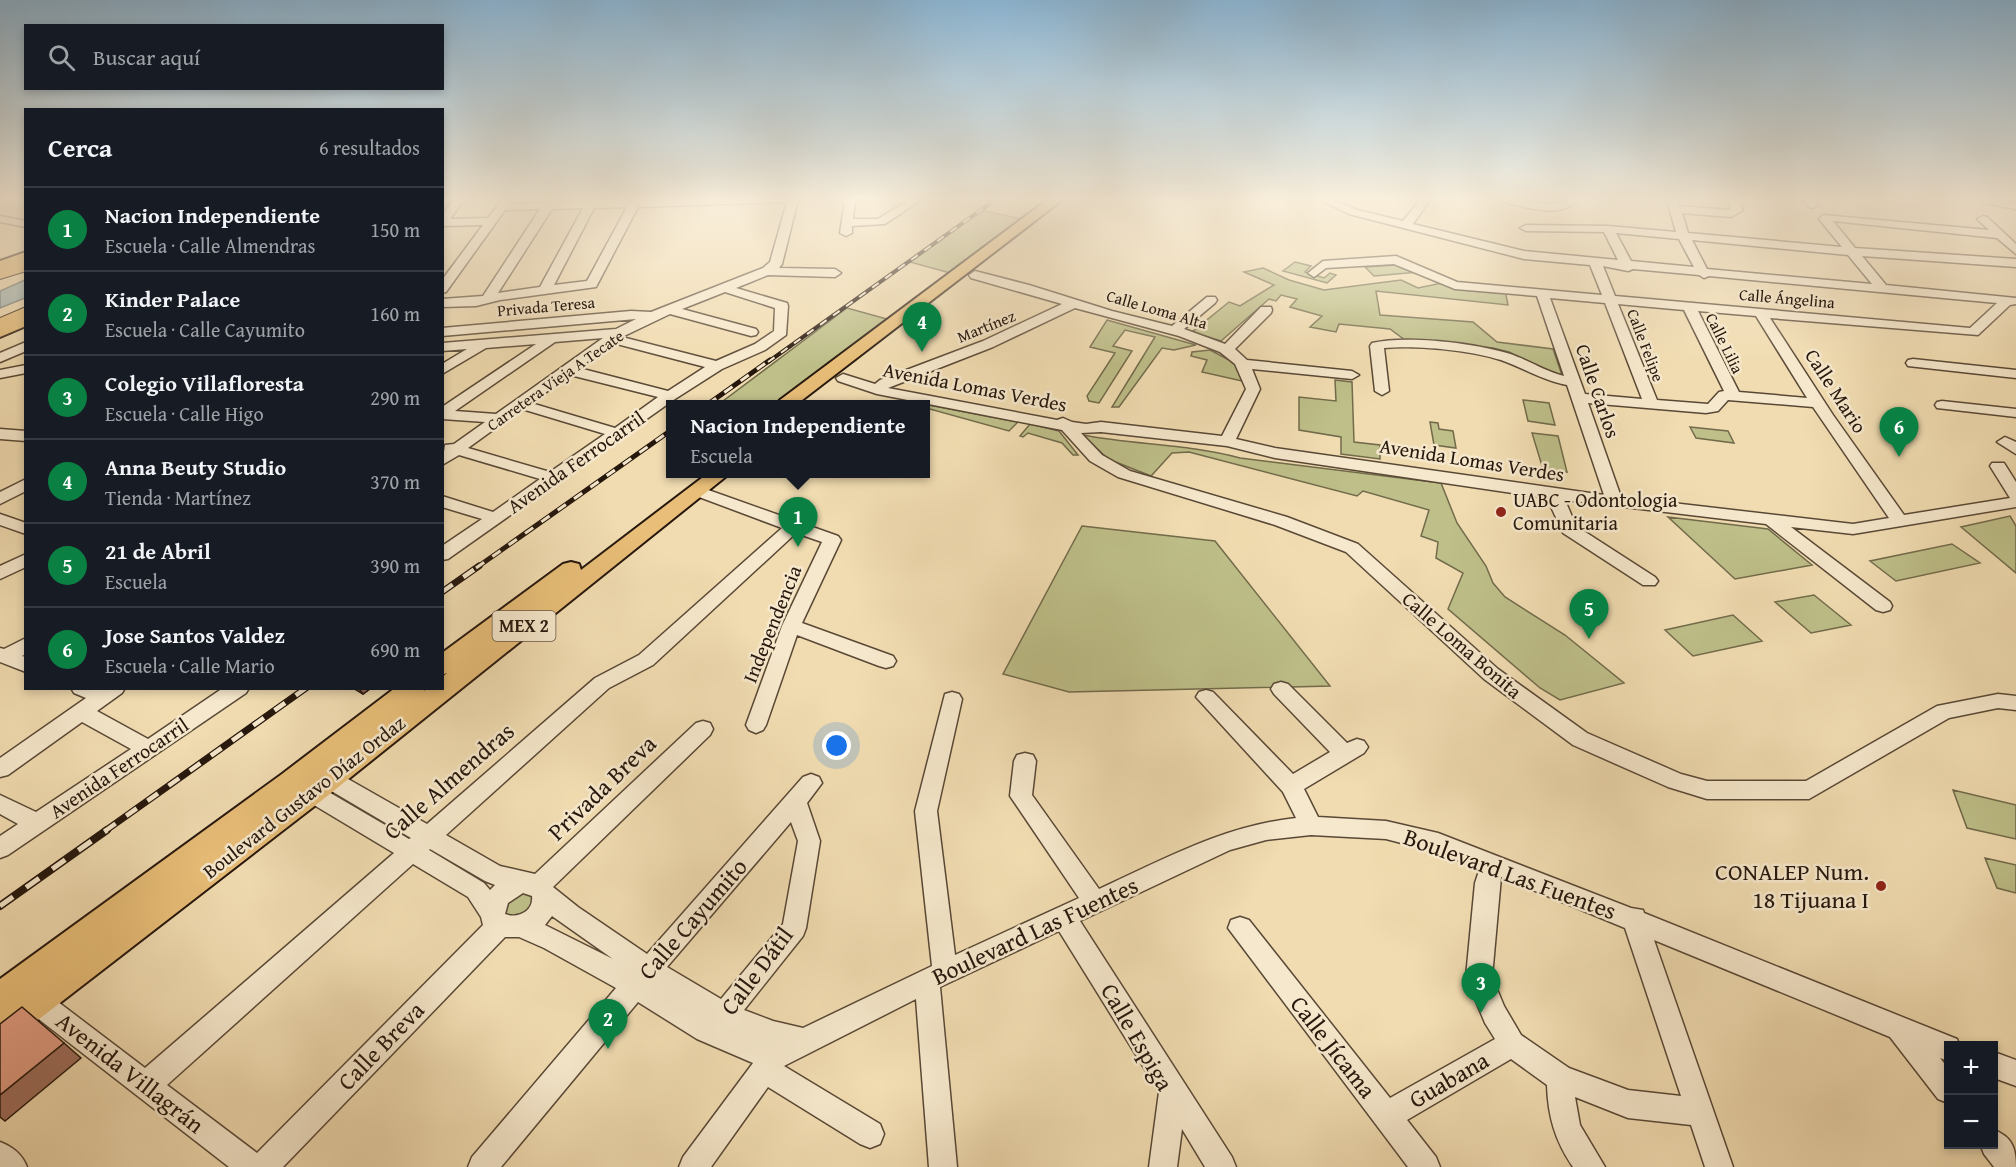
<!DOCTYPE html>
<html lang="es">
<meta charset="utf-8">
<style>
body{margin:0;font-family:"Gentium Book Plus",serif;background:#20242c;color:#f1f3f6}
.controls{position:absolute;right:18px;bottom:18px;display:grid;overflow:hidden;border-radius:0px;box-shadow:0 3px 9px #0003}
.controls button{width:54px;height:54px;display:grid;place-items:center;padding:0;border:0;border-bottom:2px solid #363941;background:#171b24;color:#f1f3f6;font:30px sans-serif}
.you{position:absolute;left:837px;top:746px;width:21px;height:21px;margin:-15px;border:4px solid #fff;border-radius:50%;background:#1a73e8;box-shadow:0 0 0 9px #1a73e833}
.badge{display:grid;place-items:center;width:39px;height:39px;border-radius:50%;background:#0b8043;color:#fff;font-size:20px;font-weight:700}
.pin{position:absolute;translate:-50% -50px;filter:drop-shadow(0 2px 3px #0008)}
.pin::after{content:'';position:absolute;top:32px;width:21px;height:18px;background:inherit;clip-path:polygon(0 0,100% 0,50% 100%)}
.popup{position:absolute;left:666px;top:400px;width:264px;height:78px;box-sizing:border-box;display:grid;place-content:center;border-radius:0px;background:#171b24;filter:drop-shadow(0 2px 4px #0005);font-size:20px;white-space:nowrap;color:#9ea1a6}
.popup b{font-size:22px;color:#f1f3f6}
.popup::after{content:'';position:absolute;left:50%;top:100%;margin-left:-12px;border:12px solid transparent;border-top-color:#171b24}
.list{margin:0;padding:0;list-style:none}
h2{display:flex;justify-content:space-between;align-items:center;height:78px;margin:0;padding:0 24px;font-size:26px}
h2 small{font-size:20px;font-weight:400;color:#9ea1a6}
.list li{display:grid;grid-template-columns:39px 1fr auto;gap:18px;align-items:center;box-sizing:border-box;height:84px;padding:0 24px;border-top:2px solid #363941}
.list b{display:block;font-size:22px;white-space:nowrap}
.list p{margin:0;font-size:20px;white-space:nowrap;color:#9ea1a6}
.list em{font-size:20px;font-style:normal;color:#9ea1a6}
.icon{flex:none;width:33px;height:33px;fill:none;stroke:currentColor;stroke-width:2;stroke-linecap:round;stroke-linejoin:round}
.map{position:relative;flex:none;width:2016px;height:1167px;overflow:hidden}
.search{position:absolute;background:#171b24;box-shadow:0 3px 9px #0003;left:24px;top:24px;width:420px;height:66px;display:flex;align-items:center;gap:15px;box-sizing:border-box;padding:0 21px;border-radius:0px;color:#9ea1a6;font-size:22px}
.panel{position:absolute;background:#171b24;box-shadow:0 3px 9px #0003;left:24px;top:108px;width:420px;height:582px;border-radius:0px}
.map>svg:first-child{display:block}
.green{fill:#bebf89;stroke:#726b4b;stroke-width:1.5}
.water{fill:#a1b8b8;stroke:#707874;stroke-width:1.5}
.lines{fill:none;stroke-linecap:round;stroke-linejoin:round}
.minor-casing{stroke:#594836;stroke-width:3}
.major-casing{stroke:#26170d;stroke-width:4}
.highway-casing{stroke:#26170d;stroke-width:2}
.minor{fill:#f6e8cc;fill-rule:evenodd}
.major{fill:#e8be78;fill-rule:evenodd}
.highway{fill:#e8be78;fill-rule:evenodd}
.rail-far3-casing{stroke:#26170d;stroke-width:4}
.rail-far2-casing{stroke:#26170d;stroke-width:5}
.rail-far1-casing{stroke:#26170d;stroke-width:7}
.rail-casing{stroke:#26170d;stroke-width:8}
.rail-far3{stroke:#f6e8cc;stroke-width:2;stroke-dasharray:8;stroke-linecap:butt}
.rail-far2{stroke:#f6e8cc;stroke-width:3;stroke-dasharray:10;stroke-linecap:butt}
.rail-far1{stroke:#f6e8cc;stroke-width:4.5;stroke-dasharray:13;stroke-linecap:butt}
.rail{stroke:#f6e8cc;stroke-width:5;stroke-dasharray:16;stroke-linecap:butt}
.wall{fill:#c28671;stroke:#26170d;stroke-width:1.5}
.shaded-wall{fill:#9e6d5c;stroke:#26170d;stroke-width:1.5}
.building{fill:#e29c83;stroke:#26170d;stroke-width:1.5}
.poi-dot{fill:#8f2418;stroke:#f6e8cc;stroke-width:2}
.labels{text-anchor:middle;stroke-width:5;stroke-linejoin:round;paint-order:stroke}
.far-street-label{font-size:16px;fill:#26170d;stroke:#f6e8cc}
.shield{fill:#f6e8cc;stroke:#645646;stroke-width:1.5}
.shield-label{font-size:18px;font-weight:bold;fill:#26170d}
.street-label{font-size:20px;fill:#26170d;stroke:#f6e8cc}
.poi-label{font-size:20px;fill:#26170d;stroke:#f6e8cc;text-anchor:start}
.near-street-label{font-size:24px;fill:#26170d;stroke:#f6e8cc}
.near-poi-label{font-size:24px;fill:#26170d;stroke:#f6e8cc;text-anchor:end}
</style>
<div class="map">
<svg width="2016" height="1167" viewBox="0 0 2016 1167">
<rect width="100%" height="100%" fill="#f1dcb1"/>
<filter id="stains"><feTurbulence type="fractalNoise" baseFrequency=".00333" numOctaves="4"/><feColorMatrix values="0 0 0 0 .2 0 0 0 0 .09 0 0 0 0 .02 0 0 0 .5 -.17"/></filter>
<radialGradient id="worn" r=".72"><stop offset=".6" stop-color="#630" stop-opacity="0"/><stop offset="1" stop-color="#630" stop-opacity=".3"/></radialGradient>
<!-- green -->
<path class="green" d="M981,210L1021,219L950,273L910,262Z
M1295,262L1311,266L1305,272L1324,278L1330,273L1336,275L1327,283L1283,271Z
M1396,262L1419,272L1374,276L1365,267L1395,265Z
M1263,268L1289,280L1324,290L1401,280L1418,288L1447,282L1505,290L1508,305L1376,291L1380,315L1473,322L1497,342L1553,349L1562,375L1551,372L1509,352L1493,348L1405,340L1390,329L1339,324L1336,332L1310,327L1322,316L1290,307L1297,299L1281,295L1276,301L1269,299L1221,341L1192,332L1229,302L1240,306L1274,285L1244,272Z
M847,308L887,319L775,404H719Z
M1107,320L1196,345L1174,350L1162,348L1119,407H1112L1155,337L1125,330L1113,346L1132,351L1099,403L1089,401L1087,396L1115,353L1090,347Z
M1210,350L1235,363L1242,381L1202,372L1207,360L1191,356L1192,352Z
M1335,380L1352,382L1354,442L1380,445V459L1341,454V437L1299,430V397L1336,401Z
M1523,400L1549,403L1555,425L1528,421Z
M908,401L1018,422L1009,431L926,408V404H884Z
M1430,422L1438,423L1439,429L1453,431L1456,448L1434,445Z
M1030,424L1059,431L1078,455H1073L1062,443L1028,433L1023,437L1020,436Z
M1690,427L1728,431L1734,443L1696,438Z
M1532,433L1558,436L1567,472L1543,469Z
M1083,435C1135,445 1189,444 1240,458L1441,483L1457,523L1486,566L1493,583L1505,597L1565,635L1624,683L1560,700L1540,688L1448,609L1463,573L1436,558L1438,542L1421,536L1429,510L1363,491L1357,496L1189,452L1172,453L1151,476L1108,459Z
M2010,516L2016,526V573L1961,527Z
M1668,517L1768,529L1812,565L1735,579Z
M1082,526L1215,541L1330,686L1069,692L1003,674Z
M1952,544L1980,563L1896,581L1870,561Z
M1814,595L1851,625L1811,633L1775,602Z
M1733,615L1762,641L1693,656L1665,630Z
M1953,790L2016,805V839L1967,828Z
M1985,858L2016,865V893L1997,888Z
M522,889L539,899L517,923L498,909Z"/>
<!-- water -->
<path class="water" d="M25,280V298L0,308V291Z"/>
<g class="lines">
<defs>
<path id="minor" d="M454,200H464L450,219L488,218L502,200H512L510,204L545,203L547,200H557L556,202H587L588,200H798L782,264L779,268L835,269L841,273L835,277L768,275L736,288L787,303L788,306L786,335L765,350L722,369L675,399L448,559L442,560V546L482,519L442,507V496L493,512L540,479L459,455L442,465L445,445L454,444L485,422L442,419V407L536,344L486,348L442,374V364L467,349L442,351V343L616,329L636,319L442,336V328L631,311L651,312L763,268L770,262L787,202L638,207L596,287L500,300L476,306L442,307V299L483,296L540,209L505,210L446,292L442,293V280L483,225L442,226V215ZM627,207L587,281L554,285L594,208ZM583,208L540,287L498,293L552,209ZM725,292L775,308L774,331L755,344L716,361L622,337L670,314L751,336L756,335L758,332L756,329L682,309ZM603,338L496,414L455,411L555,342ZM613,343L705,367L668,391L579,368ZM570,375L658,397L615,428L531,403ZM522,409L605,434L550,472L468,448Z
M845,200H855L853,219H878L909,200H921L885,224L852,226V233L846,236L840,233Z
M1320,200H1333L1357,210L1403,221L1420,200H1430L1413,224L1524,251L1618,260L1604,232L1526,231L1520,228L1526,225L1608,226L1676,232L1667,200H1677L1679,206L1729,210L1731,209L1728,200H1738L1743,210L1731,217L1682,213L1688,233L1842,247L1819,219L1823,215L1989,230L1977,219L1983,216L1987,217L2016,244V254L1997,238L1833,221L1855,248L2016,259V267L1862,256L1886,285L2016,298V304L2010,305L1978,335L1770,318L1833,415L1904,515L2010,498L1990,466L1992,463H2004L2016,482V507L1853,534L1791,527L1890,602L1892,606L1890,610L1883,612L1876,610L1766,524L1565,500L1576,526L1655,577L1658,581L1655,585H1643L1563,533L1547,498L1275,458L1227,446L1101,432L1081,433L1102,455L1130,471L1287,517L1358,544L1498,669L1587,733L1681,774L1707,781H1806L1937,706L1998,694L2016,696V710L1998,708L1949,718L1809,799H1707L1668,787L1573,745L1484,679L1346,552L1275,525L1118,477L1090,461L1062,430L877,394L838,381L836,378L843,374L875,384L880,380L983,341L1062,304L971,278L969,275L975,271L1029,285L1112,311L1172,326L1207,297H1215L1217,300L1215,303L1184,329L1225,344L1261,307H1271L1272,310L1271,313L1235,349L1247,360L1352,371L1359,375L1352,379L1252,369L1260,389L1236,439L1275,448L1604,495L1567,385C1543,381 1524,368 1501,360C1469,350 1417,345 1384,348L1389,391L1382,395L1375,391L1370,346L1372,343C1407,335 1473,343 1507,353C1527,359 1544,371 1564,376L1537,296L1455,289L1394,264L1326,268L1314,277L1308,273L1323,261L1396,256L1457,282L1602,295L1590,265L1524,259L1349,214ZM1616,233L1679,239L1694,267L1631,261ZM1692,240L1848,255L1872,284L1707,269ZM1603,266L1628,271L1633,269L1699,275L1704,278L1709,276L1997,303L1970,328L1615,296ZM1550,298L1605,303L1642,399L1585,394ZM1618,304L1684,310L1724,391L1719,392L1708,404L1657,400ZM1075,308L1179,336L1220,352L1235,364L1246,389L1222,436L1101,422L1086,424L1072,422L1063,418L1057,420L888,388L993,347ZM1698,311L1756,316L1807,398L1739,392ZM1728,400L1813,407L1889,518L1853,524L1621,497L1588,403L1706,413L1718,411Z
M1501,200C1517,198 1532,203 1548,204C1559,204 1565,200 1575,200L1576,202C1559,218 1527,207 1506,203Z
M1804,200H1814L1818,205L1813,208L1809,207Z
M1978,200H1999L2016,203V209L1983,203Z
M0,216L26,221V227L0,222Z
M26,342V351L0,362V353Z
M1913,359L2016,370V378L1908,366L1906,363L1908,360Z
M26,365V373L0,378V370Z
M1942,401L2016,409V417L1937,408L1935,405L1937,402Z
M0,429L26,431V441L0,439Z
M2005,437L2016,442V454L1997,442Z
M26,479V491L0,504V492Z
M697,486L838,536L841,540L802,623L893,656L896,661L893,666L886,668L879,666L797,635L766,725L763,730L756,733L749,730L746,725L782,626L822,542L796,533L653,665L609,688L446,835L500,866L535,874L696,723L703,721L710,723L713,729L710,735L553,887L578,907L647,954L803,777L811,774L819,777L822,783L807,803L820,841L806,928L803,936L744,1010L773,1021L803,1028L932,966L915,811L945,694L952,692L959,694L962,699L937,811L955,955L1079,898L1010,796L1014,761L1017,755L1025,753L1033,755L1036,761L1032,795L1099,889C1165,859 1223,826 1296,818L1283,792L1196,697L1199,692L1206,690L1213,692L1293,774L1330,752L1274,694L1271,689L1274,684L1281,682L1288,684L1347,743L1357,739L1364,741L1368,747L1364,753L1304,789L1318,817L1386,821L1438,833L1631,908L1643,910L1644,913L1957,1039L1960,1046H1948V1061L1940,1058L1948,1068V1103L1938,1099L1890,1037L1654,940L1733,1167H1705L1691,1125L1628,1118L1575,1097L1580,1125L1605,1167H1573C1555,1141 1548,1116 1547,1085L1511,1059L1407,1120L1436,1157L1440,1167H1408L1228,928L1231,920L1240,917L1249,920L1390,1098L1495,1039L1485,1023L1466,977L1475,883L1480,868L1436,852L1386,839L1311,835L1266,840L1230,850L1080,921L1232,1157L1236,1167H1205L1182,1129L1177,1167H1149L1159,1092L1059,931L940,987L957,1167H929L916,999L784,1066L880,1124L884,1134L880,1144L870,1148L860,1144L768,1087L711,1167H679L683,1157L753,1063L697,1039L638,1002L501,1167H468L472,1157L616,988L544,948L519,937H505L283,1167H229L27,1010L23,1001L27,992L36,989L45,992L145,1068L394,853L294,793L291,787L294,781L302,778L310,781L409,839L411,838L311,779L308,773L311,767L319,765L327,767L427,824L595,678L639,655L782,528L691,494L689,491L691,488ZM791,822L798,841L783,924L721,999L667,967ZM430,849L485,881L495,885L490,890L484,883L429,850ZM413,864L468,897L481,917L483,925L257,1153L167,1085ZM1501,877L1625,928L1681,1096L1628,1090L1569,1068L1521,1035L1504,1006L1492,977ZM523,893L532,896C534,911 518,919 505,914L508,903ZM552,916L613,959L545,925Z
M0,514L26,523V534L0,525Z
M26,554V567L0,579V566Z
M26,638V654L22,656L26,657V672L0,662V648L4,649Z
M71,688H125L122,693L97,711L148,739L223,688H249L246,693L8,855L0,858V836L18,824L0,814V795L36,812L131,749L82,722L8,775L0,777V758L86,698L74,693Z
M1994,1052L2016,1060V1086L1994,1078Z
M1994,1130C2012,1137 2016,1148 2016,1167H1994L1984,1154L1980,1144H1994Z
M0,1142C13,1147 22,1154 27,1167H0Z"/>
<path id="major" d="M1047,200H1062L797,404H777L780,400Z
M26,252V261L0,271V261Z
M26,314V326L0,337V326Z
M707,474H729L321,801L12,1040L0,1045V979L282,774L395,688H425L424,691L427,688H442V677L447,673L442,675V653L563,564L571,562L579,564L581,570Z"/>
<path id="highway" d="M26,260V271L0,279V268Z
M26,307V319L0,331V318Z"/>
</defs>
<!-- minor casing -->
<use href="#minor" class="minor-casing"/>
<!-- major casing -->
<use href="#major" class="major-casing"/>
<!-- highway casing -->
<use href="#highway" class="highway-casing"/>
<!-- minor -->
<use href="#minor" class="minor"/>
<!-- major -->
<use href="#major" class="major"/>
<!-- highway -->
<use href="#highway" class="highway"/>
<defs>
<path id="rail-far3" d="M768,362L995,200"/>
<path id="rail-far2" d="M708,404L770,360
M476,568L670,431"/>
<path id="rail-far1" d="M442,592L479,566
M105,831L306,688"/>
<path id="rail" d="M0,906L107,830"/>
</defs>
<!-- rail-far3 casing -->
<use href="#rail-far3" class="rail-far3-casing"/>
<!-- rail-far2 casing -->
<use href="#rail-far2" class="rail-far2-casing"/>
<!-- rail-far1 casing -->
<use href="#rail-far1" class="rail-far1-casing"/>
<!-- rail casing -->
<use href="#rail" class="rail-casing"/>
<!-- rail-far3 -->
<use href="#rail-far3" class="rail-far3"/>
<!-- rail-far2 -->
<use href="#rail-far2" class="rail-far2"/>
<!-- rail-far1 -->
<use href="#rail-far1" class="rail-far1"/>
<!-- rail -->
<use href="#rail" class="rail"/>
</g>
<!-- wall -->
<path class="wall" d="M353,688H371L363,694Z"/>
<!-- shaded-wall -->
<path class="shaded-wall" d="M363,688H371L363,694L360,690Z
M64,1043L81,1058L5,1121L0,1117V1095Z"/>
<!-- building -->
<path class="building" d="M22,1007L64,1043L0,1095V1024Z"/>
<!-- sky -->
<linearGradient id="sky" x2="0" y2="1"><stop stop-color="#8bb6d5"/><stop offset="0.55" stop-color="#f9efdc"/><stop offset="1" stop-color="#f9efdc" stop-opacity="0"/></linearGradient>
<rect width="2016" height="363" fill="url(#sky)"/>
<!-- markers -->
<g class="poi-dot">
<circle cx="1501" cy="512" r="6"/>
<circle cx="1881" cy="886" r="6"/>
</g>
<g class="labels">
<!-- far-street labels -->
<g class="far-street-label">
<text transform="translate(1787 298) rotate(5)" y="6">Calle Ángelina</text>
<text transform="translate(546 306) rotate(-5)" y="6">Privada Teresa</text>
<text transform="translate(1157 309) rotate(16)" y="6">Calle Loma Alta</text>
<text transform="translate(986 326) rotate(-22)" y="6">Martínez</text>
<text transform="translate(1725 343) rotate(64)" y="6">Calle Lilia</text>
<text transform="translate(1646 345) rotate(69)" y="6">Calle Felipe</text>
<text transform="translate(555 380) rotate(-35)" y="6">Carretera Vieja A Tecate</text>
</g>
<!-- shield labels -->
<rect class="shield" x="492.5" y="611" width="63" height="30" rx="4.5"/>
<g class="shield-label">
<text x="524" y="632">MEX 2</text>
</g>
<!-- street labels -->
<g class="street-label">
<text transform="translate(975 387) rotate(11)" y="7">Avenida Lomas Verdes</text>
<text transform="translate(1598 391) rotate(71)" y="7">Calle Carlos</text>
<text transform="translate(1836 391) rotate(57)" y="7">Calle Mario</text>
<text transform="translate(1472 460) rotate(9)" y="7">Avenida Lomas Verdes</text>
<text transform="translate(576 462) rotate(-35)" y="7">Avenida Ferrocarril</text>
<text transform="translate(772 624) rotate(-68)" y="7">Independencia</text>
<text transform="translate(1462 645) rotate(41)" y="7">Calle Loma Bonita</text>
<text transform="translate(119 768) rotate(-34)" y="7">Avenida Ferrocarril</text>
<text transform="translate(304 797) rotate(-38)" y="7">Boulevard Gustavo Díaz Ordaz</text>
</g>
<!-- poi labels -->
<g class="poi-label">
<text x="1513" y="507">UABC - Odontologia<tspan x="1513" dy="23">Comunitaria</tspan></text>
</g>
<!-- near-street labels -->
<g class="near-street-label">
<text transform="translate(449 781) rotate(-41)" y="8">Calle Almendras</text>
<text transform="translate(602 788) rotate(-44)" y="8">Privada Breva</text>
<text transform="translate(1510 874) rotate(20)" y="8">Boulevard Las Fuentes</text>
<text transform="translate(693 919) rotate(-49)" y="8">Calle Cayumito</text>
<text transform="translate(1035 931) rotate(-25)" y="8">Boulevard Las Fuentes</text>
<text transform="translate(757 971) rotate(-53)" y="8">Calle Dátil</text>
<text transform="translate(1137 1037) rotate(60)" y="8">Calle Espiga</text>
<text transform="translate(381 1046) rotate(-46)" y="8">Calle Breva</text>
<text transform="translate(1333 1047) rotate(52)" y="8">Calle Jícama</text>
<text transform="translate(130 1073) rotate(38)" y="8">Avenida Villagrán</text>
<text transform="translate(1449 1080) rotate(-30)" y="8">Guabana</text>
</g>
<!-- near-poi labels -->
<g class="near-poi-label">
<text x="1869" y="880">CONALEP Num.<tspan x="1869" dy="28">18 Tijuana I</tspan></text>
</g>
</g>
<rect width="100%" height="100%" filter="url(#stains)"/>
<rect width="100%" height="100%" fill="url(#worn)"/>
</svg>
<div class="controls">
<button>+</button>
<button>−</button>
</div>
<div class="you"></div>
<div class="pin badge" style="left:798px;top:547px">1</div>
<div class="popup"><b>Nacion Independiente</b>Escuela</div>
<div class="pin badge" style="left:608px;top:1049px">2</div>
<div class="pin badge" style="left:1481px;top:1013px">3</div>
<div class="pin badge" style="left:922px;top:352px">4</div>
<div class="pin badge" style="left:1589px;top:639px">5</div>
<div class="pin badge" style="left:1899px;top:457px">6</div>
<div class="search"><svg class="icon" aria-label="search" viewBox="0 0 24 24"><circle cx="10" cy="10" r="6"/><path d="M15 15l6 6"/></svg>Buscar aquí</div>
<section class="panel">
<h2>Cerca<small>6 resultados</small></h2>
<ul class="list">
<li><span class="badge">1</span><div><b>Nacion Independiente</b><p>Escuela · Calle Almendras</p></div><em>150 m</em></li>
<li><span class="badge">2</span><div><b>Kinder Palace</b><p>Escuela · Calle Cayumito</p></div><em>160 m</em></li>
<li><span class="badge">3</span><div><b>Colegio Villafloresta</b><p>Escuela · Calle Higo</p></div><em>290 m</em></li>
<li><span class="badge">4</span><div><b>Anna Beuty Studio</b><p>Tienda · Martínez</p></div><em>370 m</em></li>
<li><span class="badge">5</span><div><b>21 de Abril</b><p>Escuela</p></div><em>390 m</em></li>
<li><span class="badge">6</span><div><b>Jose Santos Valdez</b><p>Escuela · Calle Mario</p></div><em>690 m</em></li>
</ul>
</section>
</div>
